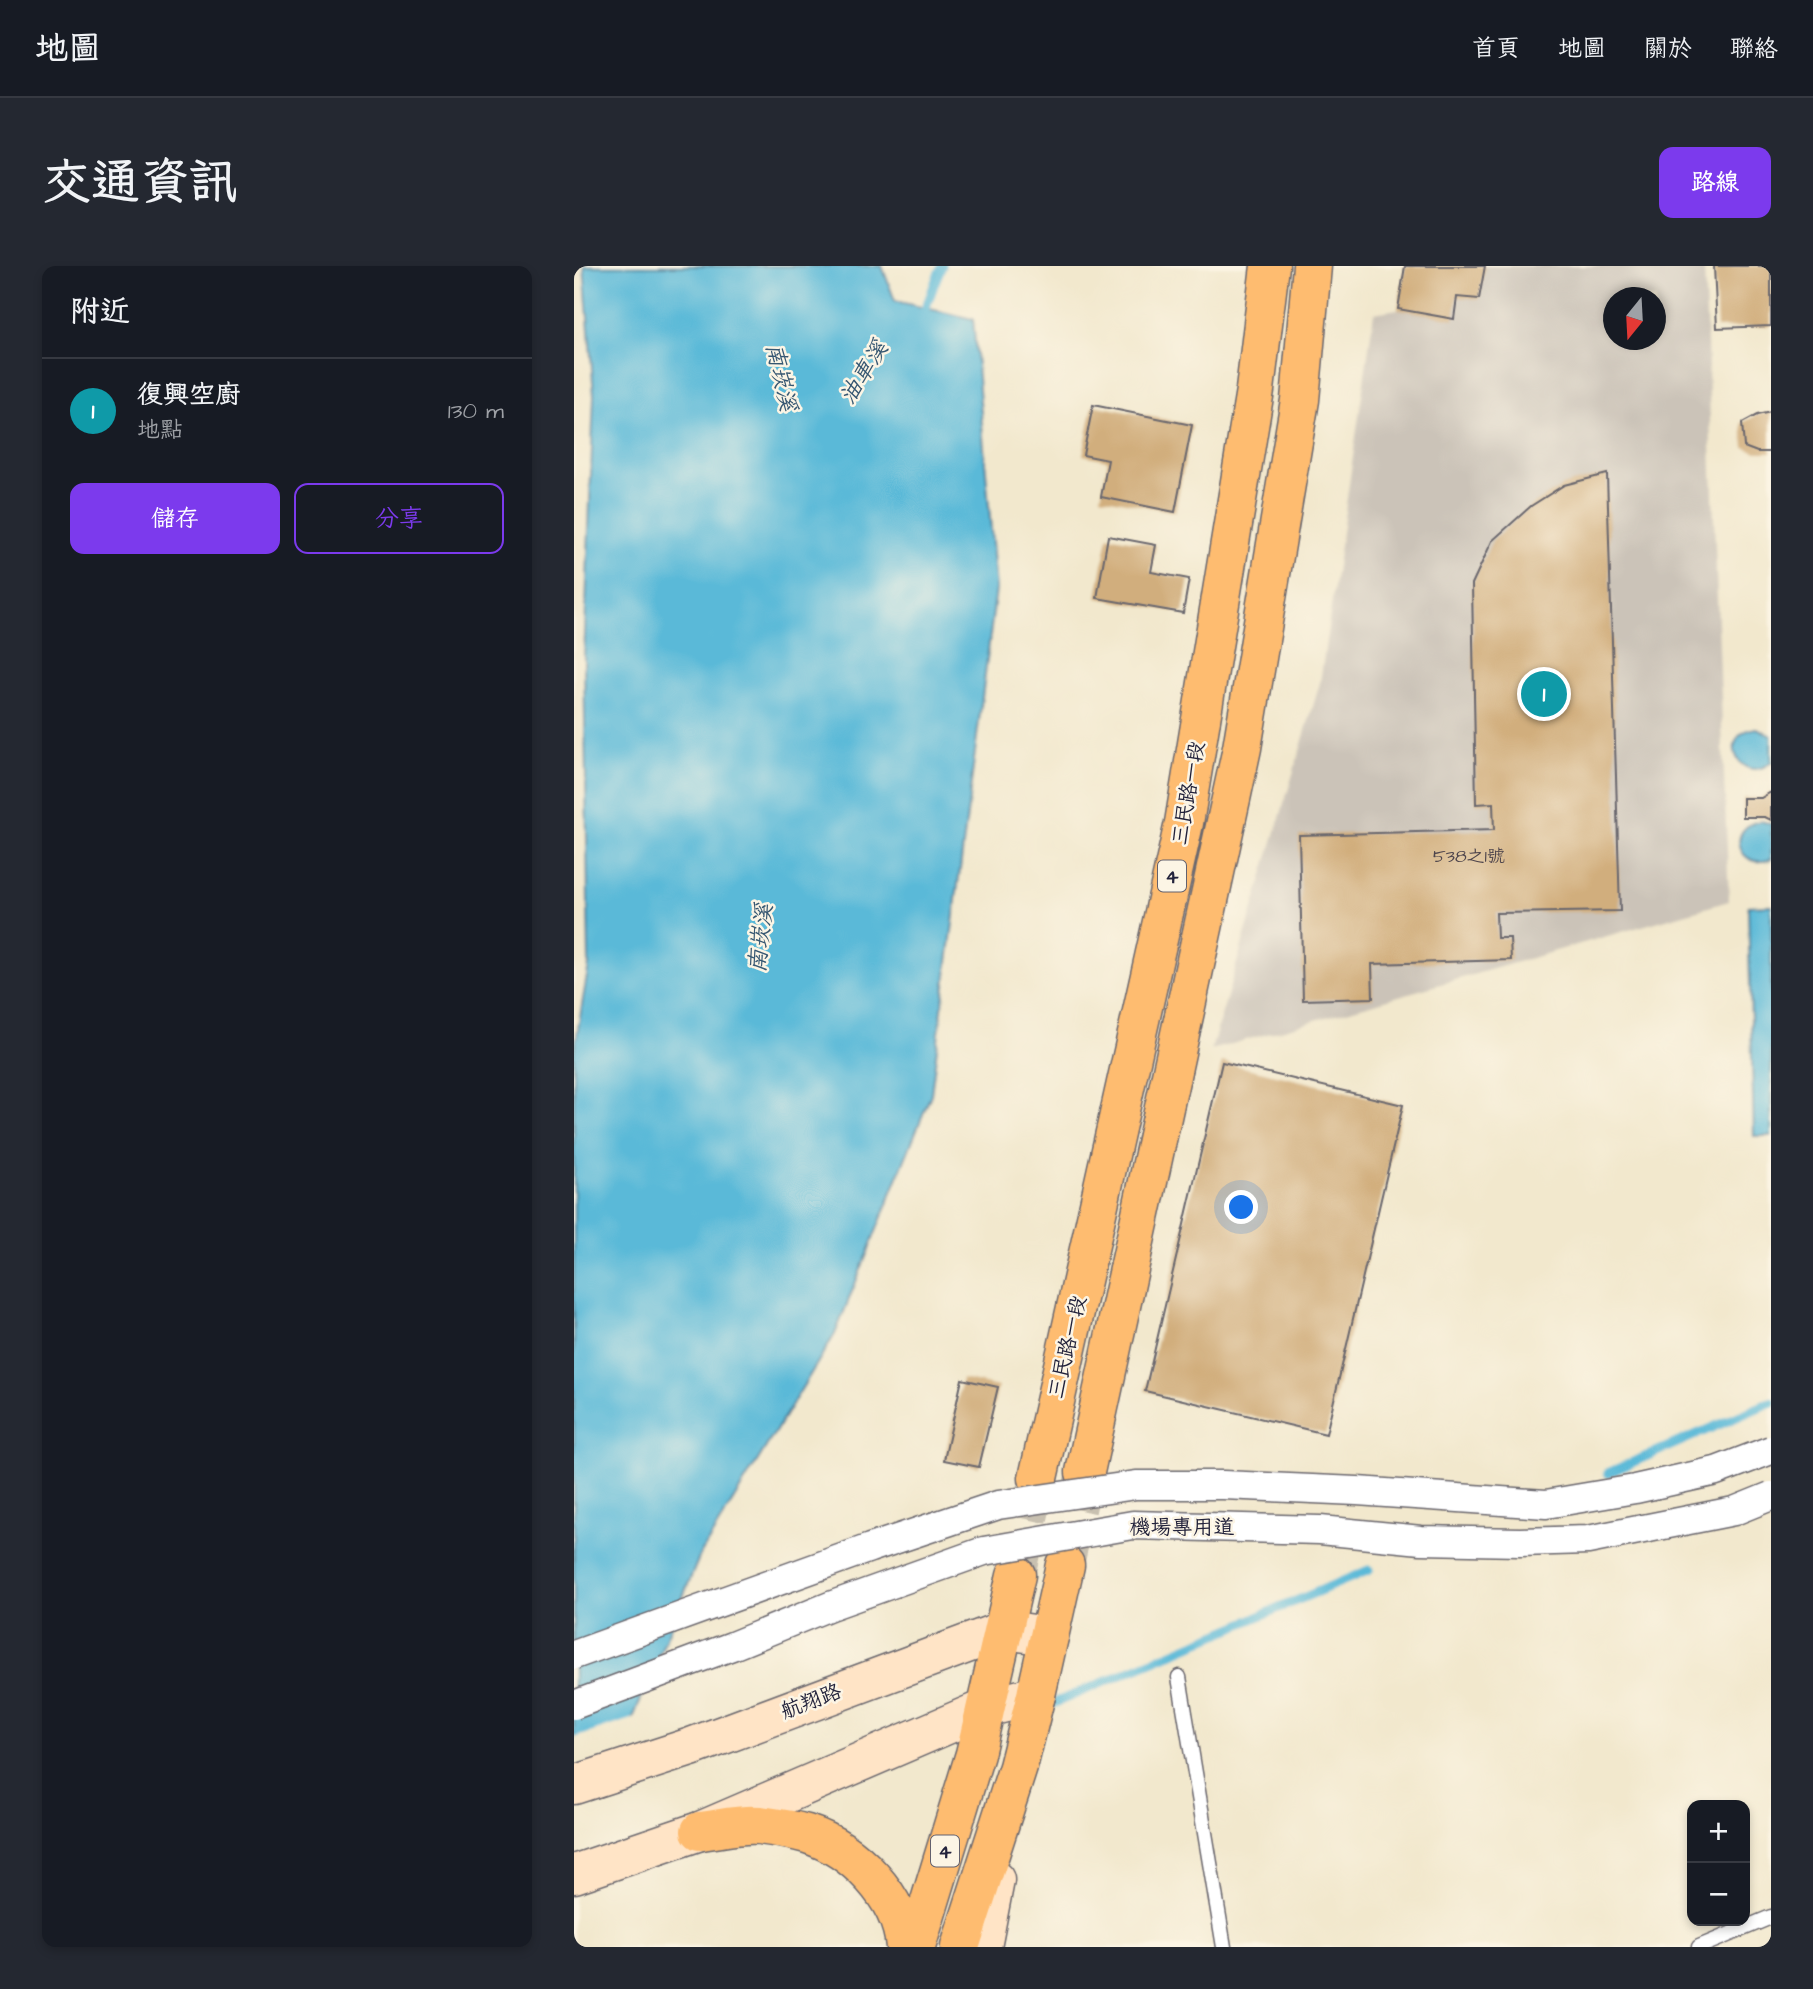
<!DOCTYPE html>
<html lang="zh-TW">
<meta charset="utf-8">
<style>
body{margin:0;font-family:"Architects Daughter","LXGW WenKai TC",sans-serif;background:#242831;color:#f1f3f6}
.controls{position:absolute;right:21px;bottom:21px;display:grid;overflow:hidden;border-radius:14px;box-shadow:0 4px 10px #0003}
.controls button{width:63px;height:63px;display:grid;place-items:center;padding:0;border:0;border-bottom:2px solid #363941;background:#171b24;color:#f1f3f6;font:35px sans-serif}
.compass{position:absolute;left:1029px;top:21px;width:63px;height:63px;border-radius:50%;background:#171b24;box-shadow:0 4px 10px #0003;rotate:198deg}
.you{position:absolute;left:668px;top:942px;width:24px;height:24px;margin:-18px;border:5px solid #fff;border-radius:50%;background:#1a73e8;box-shadow:0 0 0 10px #1a73e833}
.badge{display:grid;place-items:center;width:46px;height:46px;border-radius:50%;background:#7c3aed;color:#fff;font-size:23px;font-weight:700}
.pin{position:absolute;translate:-50% -50%;border:4px solid #fff;box-shadow:0 2px 7px #0006}
.list{margin:0;padding:0;list-style:none}
h2{display:flex;justify-content:space-between;align-items:center;height:91px;margin:0;padding:0 28px;font-size:30px}
h2 small{font-size:23px;font-weight:400;color:#9ea1a6}
.list li{display:grid;grid-template-columns:46px 1fr auto;gap:21px;align-items:center;box-sizing:border-box;height:105px;padding:0 28px;border-top:2px solid #363941}
.list b{display:block;font-size:26px;white-space:nowrap}
.list p{margin:0;font-size:23px;white-space:nowrap;color:#9ea1a6}
.list em{font-size:23px;font-style:normal;color:#9ea1a6}
.actions{display:flex;gap:14px;padding:21px 28px}
.actions a{flex:1;padding:16px 0;border:2px solid #7c3aed;border-radius:14px;text-align:center;font-size:24px;color:#7c3aed}
.actions .main{background:#7c3aed;color:#fff}
.map{position:relative;flex:none;width:1197px;height:1681px;overflow:hidden;border-radius:14px}
header{display:flex;align-items:center;gap:42px;box-sizing:border-box;height:98px;padding:0 35px;background:#171b24;border-bottom:2px solid #363941}
header strong{font-size:33px}
nav{display:flex;gap:38px;margin-inline-start:auto;font-size:24px}
.intro{display:flex;align-items:center;justify-content:space-between;box-sizing:border-box;height:168px;padding:0 42px}
h1{margin:0;font-size:49px}
.button{padding:18px 32px;border-radius:14px;background:#7c3aed;color:#fff;font-size:24px;font-weight:700}
main{display:flex;gap:42px;padding:0 42px}
aside{flex:1;background:#171b24;border-radius:14px;box-shadow:0 4px 10px #0003}
.map>svg:first-child{display:block}
.industrial{fill:#cbc3b8;fill-rule:evenodd}
.water{fill:#5ab9d8;stroke:#3e6e8a;stroke-width:2}
.pier{fill:#f2e8cd}
.lines{fill:none;stroke-linecap:round;stroke-linejoin:round}
.stream{stroke:#5ab9d8;stroke-width:9}
.building{fill:#d1ae7d}
.primary-tunnel{stroke:#c8c0b0;stroke-width:38;stroke-dasharray:38 19;stroke-linecap:butt}
.lane-casing{stroke:#6b676e;stroke-width:17}
.secondary-casing{stroke:#6b676e;stroke-width:41}
.primary-casing{stroke:#6b676e;stroke-width:41}
.lane{stroke:#fff;stroke-width:14}
.secondary{stroke:#ffe4c6;stroke-width:38}
.primary{stroke:#febc70;stroke-width:38}
.street-bridge-casing{stroke:#6b676e;stroke-width:31;stroke-linecap:butt}
.street-bridge{stroke:#fff;stroke-width:28}
.labels{text-anchor:middle;stroke-width:5;stroke-linejoin:round;paint-order:stroke}
.number-label{font-size:18px;fill:#4e454c}
.shield{fill:#fcf5e5;stroke:#63616e;stroke-width:2}
.shield-label{font-size:19px;font-weight:bold;fill:#22223b}
.street-label{font-size:21px;fill:#22223b;stroke:#fcf5e5}
.water-label{font-size:23px;font-style:italic;fill:#365772;stroke:#fcf5e5}
</style>
<header>
<strong>地圖</strong>
<nav><a>首頁</a><a>地圖</a><a>關於</a><a>聯絡</a></nav>
</header>
<div class="intro"><h1>交通資訊</h1><a class="button">路線</a></div>
<main>
<aside>
<h2>附近<small></small></h2>
<ul class="list">
<li><span class="badge" style="background:#0f9aa8">1</span><div><b>復興空廚</b><p>地點</p></div><em>130 m</em></li>
</ul>
<div class="actions"><a class="main">儲存</a><a>分享</a></div>
</aside>
<div class="map">
<svg width="1197" height="1681" viewBox="0 0 1197 1681">
<rect width="100%" height="100%" fill="#fcf5e5"/>
<filter id="ink" filterUnits="userSpaceOnUse"><feTurbulence type="fractalNoise" baseFrequency=".0143" numOctaves="2"/><feDisplacementMap in="SourceGraphic" scale="14" xChannelSelector="R" yChannelSelector="G"/><feConvolveMatrix kernelMatrix="1 2 1 2 8 2 1 2 1" color-interpolation-filters="sRGB"/></filter>
<filter id="wash" filterUnits="userSpaceOnUse"><feTurbulence type="fractalNoise" baseFrequency=".00686" numOctaves="4" result="noise"/><feDisplacementMap in="SourceGraphic" scale="28" xChannelSelector="R" yChannelSelector="G"/><feGaussianBlur stdDeviation="1.57" result="paint"/><feColorMatrix in="noise" values="0 0 0 0 0 0 0 0 0 0 0 0 0 0 0 0 0 1.4 0 .05"/><feComposite in="paint" operator="in"/></filter>
<g filter="url(#wash)">
<rect width="100%" height="100%" fill="#f2e8cd"/>
<!-- industrial -->
<path class="industrial" d="M831,0H1130L1155,635L637,784L746,417L800,47L824,43ZM1040,32H1082V74H1040Z"/>
<!-- water -->
<path class="water" d="M10,0H308L321,35L399,53L422,323L357,828L261,1068L126,1289L0,1596V786L15,698L10,393L20,129Z
M1183,462L1197,469V496C1166,522 1141,467 1183,462Z
M1187,555L1197,558V593C1164,606 1151,560 1187,555Z
M1197,639V870H1180L1174,640Z"/>
<!-- pier -->
<path class="pier" d="M64,1451L4,1597L0,1600V1472Z"/>
<g class="lines">
<!-- stream -->
<path class="stream" d="M346,53C356,36 359,17 368,0
M1034,1207L1197,1136
M471,1441L795,1304"/>
</g>
<g id="blocks">
<!-- building -->
<path class="building" d="M831,0H911L905,33L883,31L880,53L824,43Z
M1140,0H1197V60L1143,62Z
M519,139L618,159L601,246L527,231L534,194L509,189Z
M1197,146V186H1183L1170,181L1168,157L1183,149Z
M1033,208L1046,645L922,647L923,672H936L937,694L798,698L799,732L729,734L725,569L920,564L919,537L902,538L898,318L918,275L957,240L990,219Z
M534,270L582,279L577,306L615,313L609,347L523,332Z
M1197,526V554L1191,551H1169V532H1187Z
M648,796L829,839L752,1168L571,1125Z
M388,1113L424,1121L405,1201L370,1194Z"/>
</g>
</g>
<g filter="url(#ink)">
<use href="#blocks" fill-opacity="0" stroke="#6b676e" stroke-width="2"/>
<g class="lines">
<!-- primary-tunnel -->
<path class="primary-tunnel" d="M491,1299L511,1206
M442,1309L464,1212"/>
<defs>
<path id="lane" d="M605,1411L650,1681
M1125,1681L1197,1651"/>
<path id="secondary" d="M0,1519L117,1481L430,1364L475,1370
M0,1608L126,1565L412,1442L462,1429
M408,1681L421,1614"/>
<path id="primary" d="M511,1206L668,482L726,134L738,0
M464,1212L610,557L681,124L696,0
M126,1565C145,1563 167,1557 185,1559C200,1561 219,1564 233,1568C280,1583 327,1631 331,1681
M342,1681L401,1488L442,1309
M386,1681L444,1501L462,1429L491,1299"/>
</defs>
<!-- lane casing -->
<use href="#lane" class="lane-casing"/>
<!-- secondary casing -->
<use href="#secondary" class="secondary-casing"/>
<!-- primary casing -->
<use href="#primary" class="primary-casing"/>
<!-- lane -->
<use href="#lane" class="lane"/>
<!-- secondary -->
<use href="#secondary" class="secondary"/>
<!-- primary -->
<use href="#primary" class="primary"/>
<defs>
<path id="street-bridge" d="M0,1389L296,1282L424,1239L562,1219H649L783,1225L972,1238L1061,1223L1142,1205L1197,1184
M0,1439L158,1380L256,1340L410,1285L559,1259L746,1264L847,1274L946,1276L1014,1274L1160,1245L1197,1230"/>
</defs>
<!-- street-bridge casing -->
<use href="#street-bridge" class="street-bridge-casing"/>
<!-- street-bridge -->
<use href="#street-bridge" class="street-bridge"/>
</g>
</g>
<g class="labels">
<!-- number labels -->
<g class="number-label">
<text x="895" y="596">538之1號</text>
</g>
<!-- shield labels -->
<g class="shield">
<rect x="584" y="594.5" width="28" height="31" rx="5"/>
<rect x="357" y="1569.5" width="28" height="31" rx="5"/>
</g>
<g class="shield-label">
<text x="598" y="617">4</text>
<text x="371" y="1592">4</text>
</g>
<!-- street labels -->
<g class="street-label">
<text transform="translate(614 527) rotate(-80)" y="7">三民路一段</text>
<text transform="translate(493 1081) rotate(-77)" y="7">三民路一段</text>
<text x="608" y="1268">機場專用道</text>
<text transform="translate(237 1435) rotate(-21)" y="7">航翔路</text>
</g>
<!-- water labels -->
<g class="water-label">
<text transform="translate(289 106) rotate(-58)" y="8">油車溪</text>
<text transform="translate(208 111) rotate(77)" y="8">南崁溪</text>
<text transform="translate(186 672) rotate(-84)" y="8">南崁溪</text>
</g>
</g>
</svg>
<div class="controls">
<button>+</button>
<button>−</button>
</div>
<svg class="compass" viewBox="-18 -18 36 36"><path d="M0-13l5 13h-10z" fill="#e53935"/><path d="M0 13l5-13h-10z" fill="#9ea1a6"/></svg>
<div class="you"></div>
<div class="pin badge" style="left:970px;top:428px;background:#0f9aa8">1</div>
</div>
</main>
